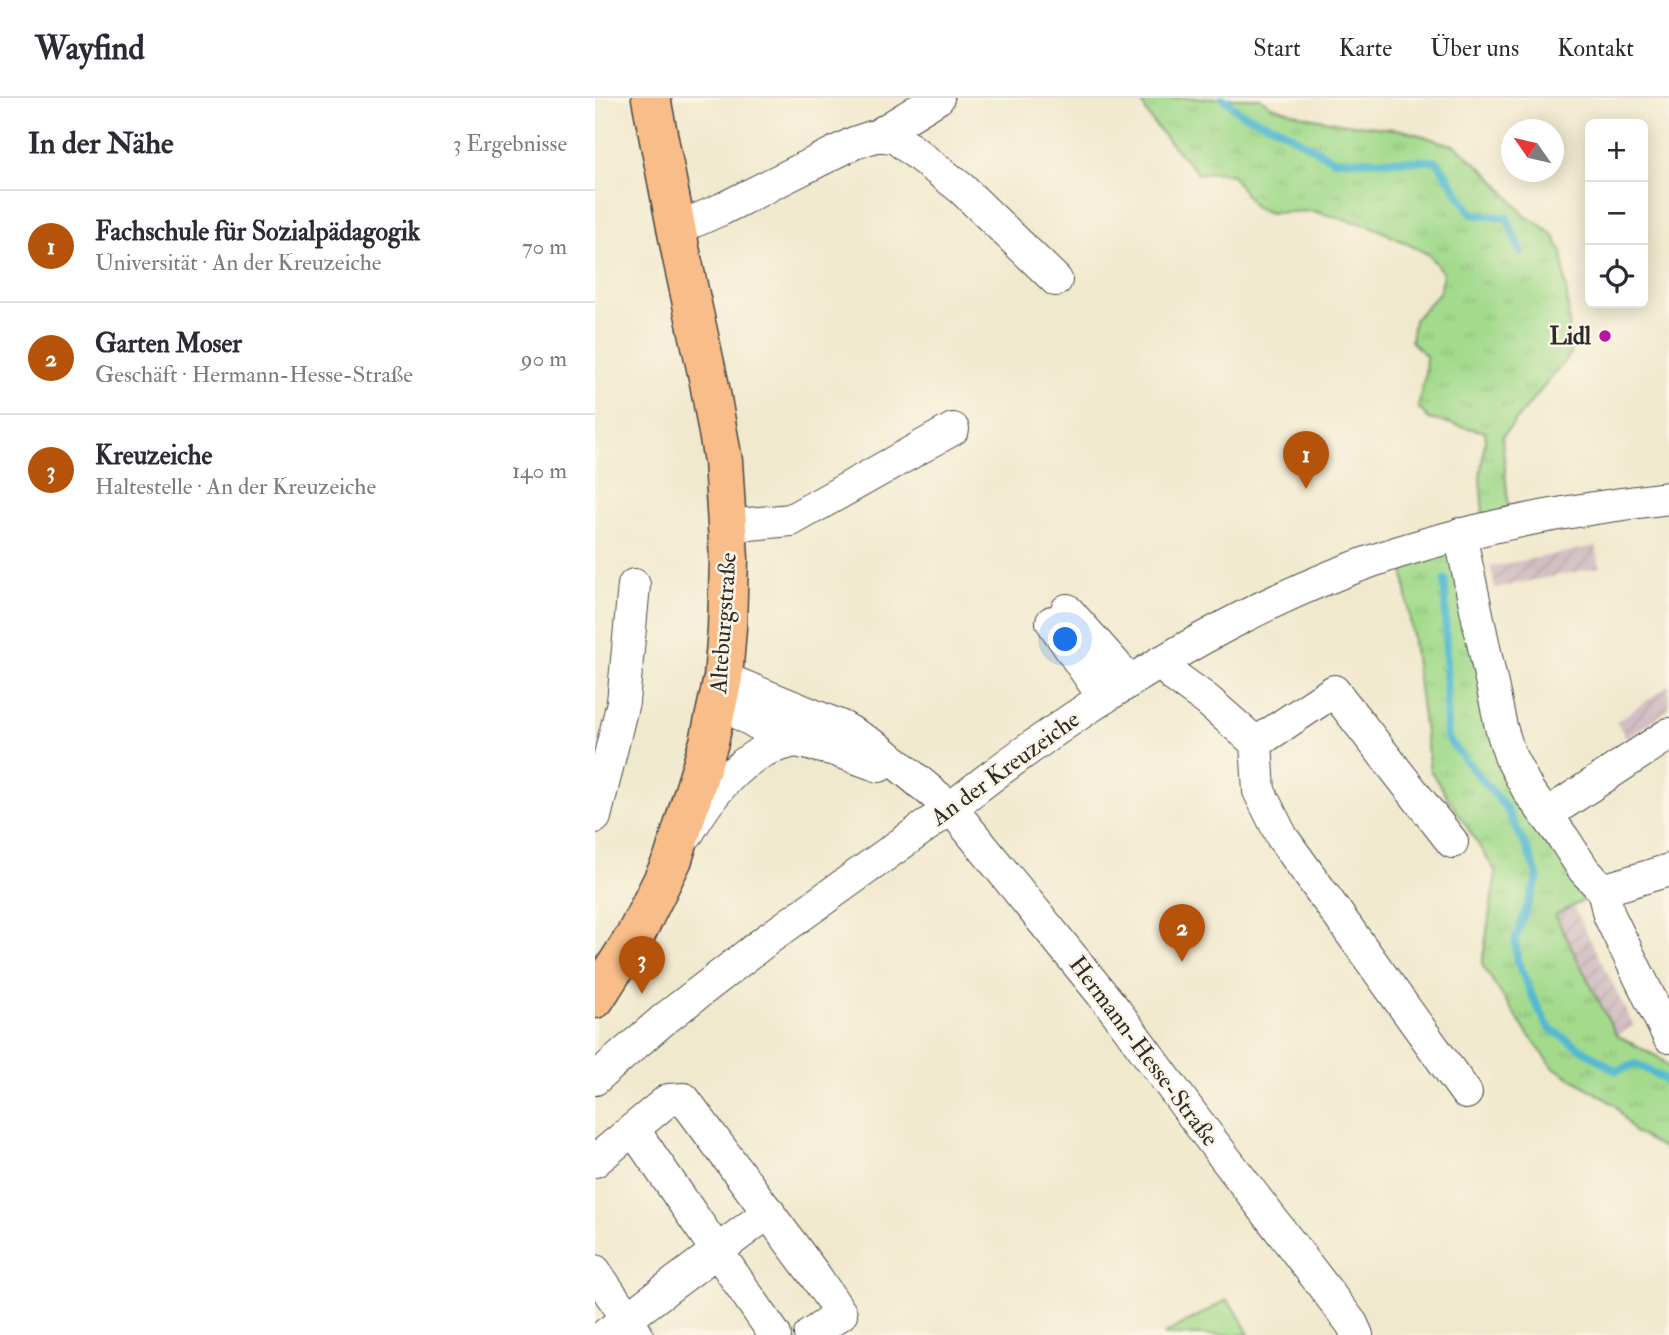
<!DOCTYPE html>
<html lang="de">
<meta charset="utf-8">
<style>
body{margin:0;font-family:"IM FELL Double Pica",serif;background:#f7f7f7;color:#2b2b33}
.controls{position:absolute;right:21px;top:21px;display:grid;overflow:hidden;border-radius:10px;box-shadow:0 4px 18px #0003}
.controls button{width:63px;height:63px;display:grid;place-items:center;padding:0;border:0;border-bottom:2px solid #e1e1e2;background:#fff;color:#2b2b33;font:35px sans-serif}
.compass{position:absolute;left:906px;top:21px;width:63px;height:63px;border-radius:50%;background:#fff;box-shadow:0 4px 18px #0003;rotate:304deg}
.you{position:absolute;left:471px;top:542px;width:24px;height:24px;margin:-18px;border:5px solid #fff;border-radius:50%;background:#1a73e8;box-shadow:0 0 0 10px #1a73e833}
.badge{display:grid;place-items:center;width:46px;height:46px;border-radius:50%;background:#b45309;color:#fff;font-size:23px;font-weight:700}
.pin{position:absolute;translate:-50% -58px;filter:drop-shadow(0 2px 4px #0008)}
.pin::after{content:'';position:absolute;top:37px;width:24px;height:21px;background:inherit;clip-path:polygon(0 0,100% 0,50% 100%)}
.list{margin:0;padding:0;list-style:none}
h2{display:flex;justify-content:space-between;align-items:center;height:91px;margin:0;padding:0 28px;font-size:30px}
h2 small{font-size:23px;font-weight:400;color:#7c7c81}
.list li{display:grid;grid-template-columns:46px 1fr auto;gap:21px;align-items:center;box-sizing:border-box;height:112px;padding:0 28px;border-top:2px solid #e1e1e2}
.list b{display:block;font-size:26px;white-space:nowrap}
.list p{margin:0;font-size:23px;white-space:nowrap;color:#7c7c81}
.list em{font-size:23px;font-style:normal;color:#7c7c81}
.icon{flex:none;width:38px;height:38px;fill:none;stroke:currentColor;stroke-width:2;stroke-linecap:round;stroke-linejoin:round}
.map{position:relative;flex:none;width:1074px;height:1237px;overflow:hidden}
header{display:flex;align-items:center;gap:42px;box-sizing:border-box;height:98px;padding:0 35px;background:#fff;border-bottom:2px solid #e1e1e2}
header strong{font-size:33px}
nav{display:flex;gap:38px;margin-inline-start:auto;font-size:24px}
main{display:flex}
aside{flex:1;background:#fff}
.map>svg:first-child{display:block}
.industrial{fill:url(#industrial-furrows)}
.grass{fill:url(#grass-tufts);stroke:#67825c;stroke-width:2}
.green{fill:#a3da8c;stroke:#67825c;stroke-width:2}
.lines{fill:none;stroke-linecap:round;stroke-linejoin:round}
.stream{stroke:#52b9d0;stroke-width:8}
.minor-casing{stroke:#494843;stroke-width:34}
.major-casing{stroke:#494843;stroke-width:41}
.minor{stroke:#fff;stroke-width:32}
.major{stroke:#f8bd88;stroke-width:38}
.poi-dot{fill:#b5179e;stroke:#fcf5e5;stroke-width:2.5}
.labels{text-anchor:middle;stroke-width:5;stroke-linejoin:round;paint-order:stroke}
.poi-label{font-size:24px;font-weight:bold;fill:#2b2b2b;stroke:#fcf5e5;text-anchor:end}
.street-label{font-size:24px;fill:#2b2b2b;stroke:#fcf5e5}
</style>
<header>
<strong>Wayfind</strong>
<nav><a>Start</a><a>Karte</a><a>Über uns</a><a>Kontakt</a></nav>
</header>
<main>
<aside>
<h2>In der Nähe<small>3 Ergebnisse</small></h2>
<ul class="list">
<li><span class="badge">1</span><div><b>Fachschule für Sozialpädagogik</b><p>Universität · An der Kreuzeiche</p></div><em>70 m</em></li>
<li><span class="badge">2</span><div><b>Garten Moser</b><p>Geschäft · Hermann-Hesse-Straße</p></div><em>90 m</em></li>
<li><span class="badge">3</span><div><b>Kreuzeiche</b><p>Haltestelle · An der Kreuzeiche</p></div><em>140 m</em></li>
</ul>
</aside>
<div class="map">
<svg width="1074" height="1237" viewBox="0 0 1074 1237">
<defs>
<pattern id="industrial-furrows" width="10" height="10" patternUnits="userSpaceOnUse" patternTransform="scale(1.75)"><rect width="10" height="10" fill="#d2bec2"/><path d="M-1 1l2-2M0 10L10 0M9 11l2-2" fill="none" stroke="#b4a3a7"/></pattern>
<pattern id="grass-tufts" width="24" height="20" patternUnits="userSpaceOnUse" patternTransform="scale(1.75)"><rect width="24" height="20" fill="#a3da8c"/><path d="M3 7l-1-3M5 7V3M7 7l1-3M15 17l-1-3M17 17v-4M19 17l1-3" fill="none" stroke="#8cbb79"/></pattern>
</defs>
<rect width="100%" height="100%" fill="#fcf5e5"/>
<filter id="ink" filterUnits="userSpaceOnUse"><feTurbulence type="fractalNoise" baseFrequency=".0143" numOctaves="2"/><feDisplacementMap in="SourceGraphic" scale="14" xChannelSelector="R" yChannelSelector="G"/><feConvolveMatrix kernelMatrix="1 2 1 2 8 2 1 2 1" color-interpolation-filters="sRGB"/></filter>
<filter id="wash" filterUnits="userSpaceOnUse"><feTurbulence type="fractalNoise" baseFrequency=".00686" numOctaves="4" result="noise"/><feDisplacementMap in="SourceGraphic" scale="28" xChannelSelector="R" yChannelSelector="G"/><feGaussianBlur stdDeviation="1.57" result="paint"/><feColorMatrix in="noise" values="0 0 0 0 0 0 0 0 0 0 0 0 0 0 0 0 0 1.4 0 .05"/><feComposite in="paint" operator="in"/></filter>
<g filter="url(#wash)">
<rect width="100%" height="100%" fill="#f1e9ce"/>
<!-- industrial -->
<path class="industrial" d="M1001,448L1005,469L900,490L896,469Z
M1074,587V611L1032,640L1021,624Z
M978,808L1039,928L1022,937L961,817Z"/>
<!-- grass -->
<path class="grass" d="M546,0H665L677,8L709,18L744,25L808,32L861,48L895,77L930,118L944,126L959,138L967,154L973,207L976,256L907,339L915,425L889,430L885,379L891,334L834,321L823,309L830,278L831,258L816,243L819,222L845,194L848,175L833,156L776,128L717,113L675,115L659,109L637,77L619,74L603,76C588,56 550,24 546,0Z
M866,447L895,599L999,797L960,817L1021,937L1063,959L1074,969V1053L1039,1034L1020,1007L958,969L932,935L887,867L901,774L835,672L807,462Z"/>
<!-- green -->
<path class="green" d="M632,1202L642,1214L654,1237H568Z"/>
<g class="lines">
<!-- stream -->
<path class="stream" d="M628,0L646,15L683,30L739,62L842,63L877,116L912,120L926,154
M850,482L852,640L911,710L933,753L943,780L920,841L923,865L939,902L954,930L1021,973L1041,966L1070,981L1074,989"/>
</g>
</g>
<g filter="url(#ink)">
<g class="lines">
<defs>
<path id="minor" d="M283,37L301,40L366,90L461,182
M81,128L102,122L127,111L259,45L283,37L343,0
M133,428L196,422L358,331
M865,436L906,629L915,658L934,694L969,741L989,772L1008,792L1014,817L1074,939
M472,512L535,583
M457,524L509,600
M565,564L579,578L612,602L661,645L664,693L687,739L871,995
M128,580L247,629L283,650L356,710L520,912L607,1030L757,1226L762,1237
M123,602L147,617L172,631L200,643L240,652L284,668
M661,645L739,593L857,744
M951,717L1074,636
M0,719L28,604L39,487
M93,735C111,704 136,669 169,653C179,648 190,646 200,643
M1008,792L1074,772
M0,981L67,923L173,841L356,710C400,674 447,641 493,610C591,546 693,489 804,454C892,426 983,411 1074,400
M38,1031L180,1237
M0,1063L73,1002L89,1001L221,1179L246,1216L215,1237
M0,1173L32,1220L42,1237
M10,1237L174,1114"/>
<path id="major" d="M0,901L40,838L78,761L114,644L128,580L132,530L134,461L128,363L114,284L87,160L56,0"/>
</defs>
<!-- minor casing -->
<use href="#minor" class="minor-casing"/>
<!-- major casing -->
<use href="#major" class="major-casing"/>
<!-- minor -->
<use href="#minor" class="minor"/>
<!-- major -->
<use href="#major" class="major"/>
</g>
</g>
<!-- markers -->
<circle class="poi-dot" cx="1010" cy="238" r="7"/>
<g class="labels">
<!-- poi labels -->
<g class="poi-label">
<text x="996" y="246">Lidl</text>
</g>
<!-- street labels -->
<g class="street-label">
<text transform="translate(128 525) rotate(-86)" y="8">Alteburgstraße</text>
<text transform="translate(410 670) rotate(-36)" y="8">An der Kreuzeiche</text>
<text transform="translate(549 953) rotate(53)" y="8">Hermann-Hesse-Straße</text>
</g>
</g>
</svg>
<div class="controls">
<button>+</button>
<button>−</button>
<button><svg class="icon" aria-label="locate" viewBox="0 0 24 24"><circle cx="12" cy="12" r="6"/><path d="M12 2v4M12 18v4M2 12h4M18 12h4"/></svg></button>
</div>
<svg class="compass" viewBox="-18 -18 36 36"><path d="M0-13l5 13h-10z" fill="#e53935"/><path d="M0 13l5-13h-10z" fill="#7c7c81"/></svg>
<div class="you"></div>
<div class="pin badge" style="left:711px;top:391px">1</div>
<div class="pin badge" style="left:587px;top:864px">2</div>
<div class="pin badge" style="left:47px;top:896px">3</div>
</div>
</main>
